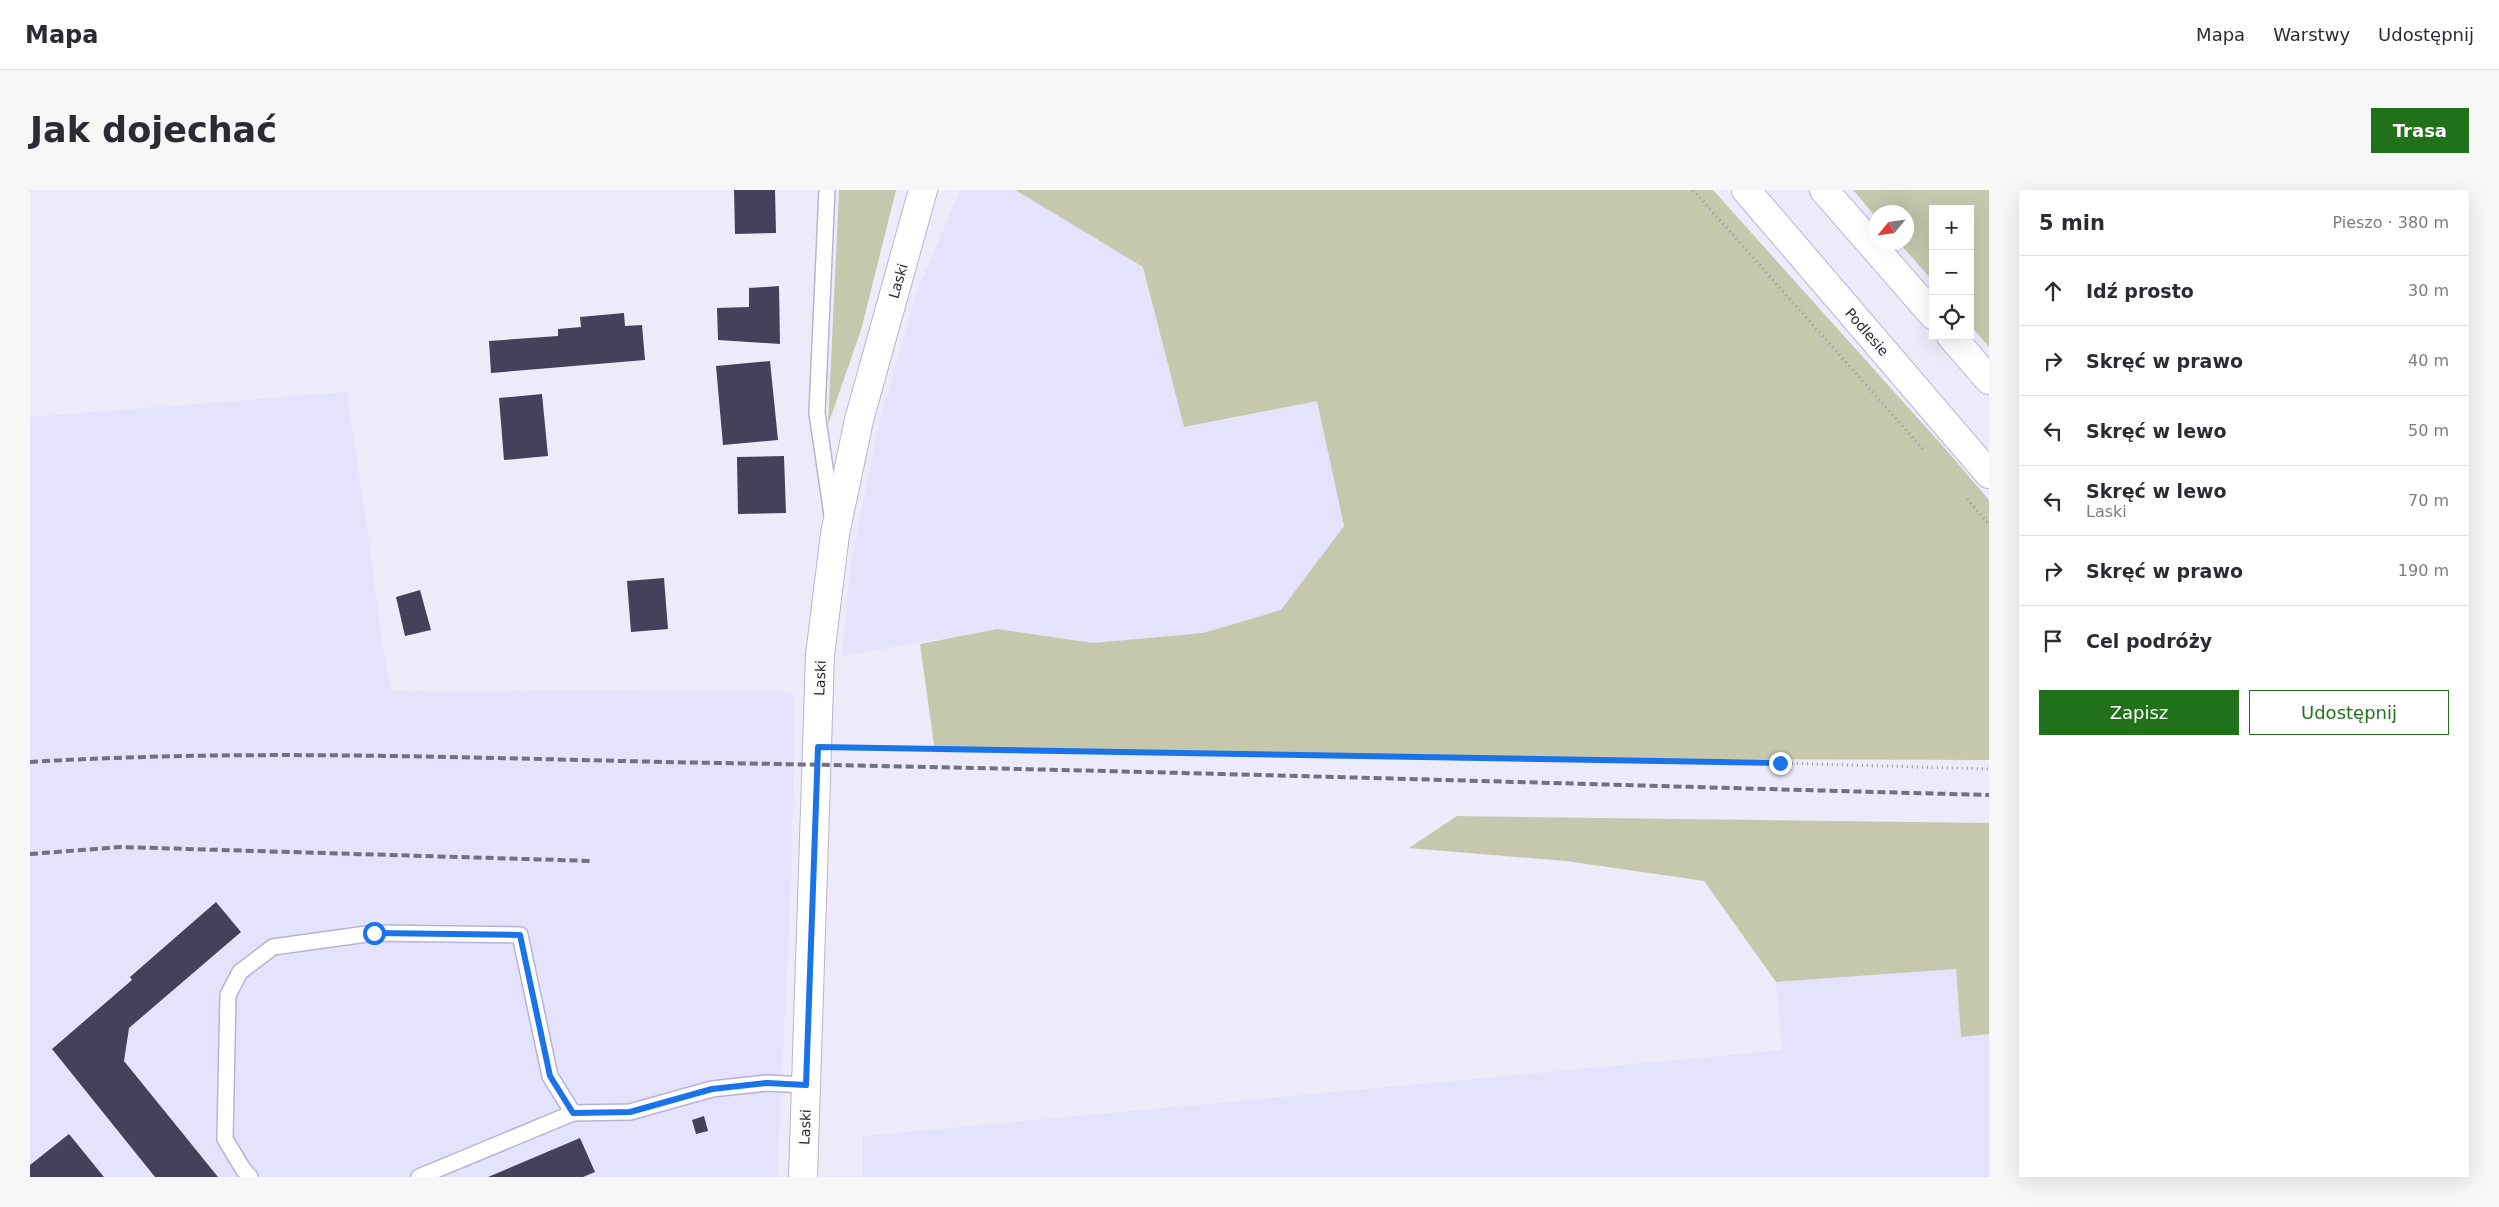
<!DOCTYPE html>
<html lang="pl">
<meta charset="utf-8">
<style>
body{margin:0;font-family:"DejaVu Sans",sans-serif;background:#f7f7f7;color:#2b2b33}
.controls{position:absolute;right:15px;top:15px;display:grid;overflow:hidden;border-radius:0px;box-shadow:0 5px 20px #0002}
.controls button{width:45px;height:45px;display:grid;place-items:center;padding:0;border:0;border-bottom:1px solid #e1e1e2;background:#fff;color:#2b2b33;font:25px sans-serif}
.compass{position:absolute;left:1839px;top:15px;width:45px;height:45px;border-radius:50%;background:#fff;box-shadow:0 5px 20px #0002;rotate:241deg}
.stop{position:absolute;width:15px;height:15px;margin:-11px;border:4px solid #1a73e8;border-radius:50%;background:#fff}
.stop.end{background:#1a73e8;border-color:#fff;box-shadow:0 1px 5px #0008}
.list{margin:0;padding:0;list-style:none}
h2{display:flex;justify-content:space-between;align-items:center;height:65px;margin:0;padding:0 20px;font-size:21px}
h2 small{font-size:16px;font-weight:400;color:#7c7c81}
.list li{display:grid;grid-template-columns:32px 1fr auto;gap:15px;align-items:center;box-sizing:border-box;height:70px;padding:0 20px;border-top:1px solid #e1e1e2}
.list b{display:block;font-size:19px;white-space:nowrap}
.list p{margin:0;font-size:16px;white-space:nowrap;color:#7c7c81}
.list em{font-size:16px;font-style:normal;color:#7c7c81}
.actions{display:flex;gap:10px;padding:15px 20px}
.actions a{flex:1;padding:11px 0;border:1px solid #207119;border-radius:0px;text-align:center;font-size:18px;color:#207119}
.actions .main{background:#207119;color:#fff}
.icon{flex:none;width:28px;height:28px;fill:none;stroke:currentColor;stroke-width:2;stroke-linecap:round;stroke-linejoin:round}
.map{position:relative;flex:none;width:1959px;height:987px;overflow:hidden;border-radius:0px}
header{display:flex;align-items:center;gap:30px;box-sizing:border-box;height:70px;padding:0 25px;background:#fff;border-bottom:1px solid #e1e1e2}
header strong{font-size:24px}
nav{display:flex;gap:28px;margin-inline-start:auto;font-size:18px}
.intro{display:flex;align-items:center;justify-content:space-between;box-sizing:border-box;height:120px;padding:0 30px}
h1{margin:0;font-size:35px}
.button{padding:12px 22px;border-radius:0px;background:#207119;color:#fff;font-size:18px;font-weight:700}
main{display:flex;gap:30px;padding:0 30px}
aside{flex:1;background:#fff;border-radius:0px;box-shadow:0 5px 20px #0002}
.map>svg:first-child{display:block}
.built{fill:#e5e2fc}
.green{fill:#c6c8ae}
.building{fill:#45415a}
.lines{fill:none;stroke-linecap:round;stroke-linejoin:round}
.service-casing{stroke:#b8b3d5;stroke-width:18}
.minor-casing{stroke:#b8b3d5;stroke-width:30}
.tertiary-casing{stroke:#b8b3d5;stroke-width:30}
.path{stroke:#9997a5;stroke-width:3;stroke-dasharray:1 4;stroke-linecap:butt}
.service{stroke:#fff;stroke-width:15}
.minor{stroke:#fff;stroke-width:28}
.tertiary{stroke:#fff;stroke-width:28}
.rail{stroke:#72707e;stroke-width:4;stroke-dasharray:8 4;stroke-linecap:butt}
.route{stroke:#1a73e8;stroke-width:6}
.labels{text-anchor:middle;stroke-width:5;stroke-linejoin:round;paint-order:stroke}
.street-label{font-size:14px;fill:#2a2835;stroke:#fbfbfb}
</style>
<header>
<strong>Mapa</strong>
<nav><a>Mapa</a><a>Warstwy</a><a>Udostępnij</a></nav>
</header>
<div class="intro"><h1>Jak dojechać</h1><a class="button">Trasa</a></div>
<main>
<div class="map">
<svg width="1959" height="987" viewBox="0 0 1959 987">
<rect width="100%" height="100%" fill="#edebfa"/>
<!-- built -->
<path class="built" d="M930,0H985L1113,77L1154,237L1287,211L1314,336L1251,421L1172,443L1063,453L967,439L812,466L821,372L849,233L886,104Z
M317,202L342,372L352,455L362,501L750,500L764,505L762,675L747,987H0V227Z
M1926,779L1931,847L1959,844V987H833V946L1752,860L1746,792Z"/>
<!-- green -->
<path class="green" d="M809,0H866L831,140L798,235Z
M985,0H1683L1911,254L1959,310V570L1449,568L905,562L890,454L967,439L1063,453L1173,443L1251,420L1314,336L1287,211L1154,237L1113,77Z
M1823,0H1959V157L1940,135V19H1903V91L1869,53L1876,52V22H1846V27Z
M1427,626L1959,633V844L1931,847L1926,779L1746,792L1674,691L1536,671L1379,658Z"/>
<!-- building -->
<path class="building" d="M704,0H745L746,43L705,44Z
M749,96L750,154L688,150L687,118L719,117V98Z
M594,123L595,136L612,135L615,170L461,183L459,151L528,146V139L551,137L550,127Z
M740,171L748,250L693,255L686,176Z
M512,204L518,266L474,270L469,208Z
M754,266L756,323L708,324L707,267Z
M634,388L638,439L601,442L597,391Z
M390,400L401,440L375,446L366,407Z
M186,712L211,742L99,838L94,871L188,987H125L22,859L102,790L100,787Z
M674,926L678,941L666,944L662,930Z
M39,944L74,987H0V975Z
M550,948L565,982L553,987H458Z"/>
<g class="lines">
<defs>
<path id="service" d="M797,0L787,223L802,325
M220,987L213,979L195,949L198,805L210,782L243,757L344,743L490,745L520,886L543,923
M389,987L543,923L600,922L682,899L737,893L776,895"/>
<path id="minor" d="M773,987L790,465L805,344L829,230L893,0"/>
<path id="tertiary" d="M1716,0L1959,284
M1794,0L1903,125
M1921,146L1959,190"/>
</defs>
<!-- service casing -->
<use href="#service" class="service-casing"/>
<!-- minor casing -->
<use href="#minor" class="minor-casing"/>
<!-- tertiary casing -->
<use href="#tertiary" class="tertiary-casing"/>
<!-- path -->
<path class="path" d="M1663,0L1893,259
M1937,309L1959,334
M817,558L1750,573L1959,579"/>
<!-- service -->
<use href="#service" class="service"/>
<!-- minor -->
<use href="#minor" class="minor"/>
<!-- tertiary -->
<use href="#tertiary" class="tertiary"/>
<!-- rail -->
<path class="rail" d="M0,572C229,558 460,569 689,573C1112,580 1536,594 1959,605
M0,664L91,657L563,671"/>
</g>
<g class="lines">
<!-- route -->
<path class="route" d="M344,743L490,745L520,886L543,923L600,922L682,899L737,893L776,895L788,557L1750,573"/>
</g>
<g class="labels">
<!-- street labels -->
<g class="street-label">
<text transform="translate(868 91) rotate(-74)" y="5">Laski</text>
<text transform="translate(1837 142) rotate(49)" y="5">Podlesie</text>
<text transform="translate(790 488) rotate(-88)" y="5">Laski</text>
<text transform="translate(775 937) rotate(-88)" y="5">Laski</text>
</g>
</g>
</svg>
<div class="controls">
<button>+</button>
<button>−</button>
<button><svg class="icon" aria-label="locate" viewBox="0 0 24 24"><circle cx="12" cy="12" r="6"/><path d="M12 2v4M12 18v4M2 12h4M18 12h4"/></svg></button>
</div>
<svg class="compass" viewBox="-18 -18 36 36"><path d="M0-13l5 13h-10z" fill="#e53935"/><path d="M0 13l5-13h-10z" fill="#7c7c81"/></svg>
<div class="stop" style="left:344px;top:743px"></div>
<div class="stop end" style="left:1750px;top:573px"></div>
</div>
<aside>
<h2>5 min<small>Pieszo · 380 m</small></h2>
<ul class="list">
<li><svg class="icon" aria-label="ahead" viewBox="0 0 24 24"><path d="M12 20V5M6 11l6-6 6 6"/></svg><div><b>Idź prosto</b></div><em>30 m</em></li>
<li><svg class="icon" aria-label="right" viewBox="0 0 24 24"><path d="M7 20v-9h11M14 6l5 5-5 5"/></svg><div><b>Skręć w prawo</b></div><em>40 m</em></li>
<li><svg class="icon" aria-label="left" viewBox="0 0 24 24"><path d="M17 20v-9H6M10 6l-5 5 5 5"/></svg><div><b>Skręć w lewo</b></div><em>50 m</em></li>
<li><svg class="icon" aria-label="left" viewBox="0 0 24 24"><path d="M17 20v-9H6M10 6l-5 5 5 5"/></svg><div><b>Skręć w lewo</b><p>Laski</p></div><em>70 m</em></li>
<li><svg class="icon" aria-label="right" viewBox="0 0 24 24"><path d="M7 20v-9h11M14 6l5 5-5 5"/></svg><div><b>Skręć w prawo</b></div><em>190 m</em></li>
<li><svg class="icon" aria-label="arrive" viewBox="0 0 24 24"><path d="M6 21V4h12l-3 4 3 4H6"/></svg><div><b>Cel podróży</b></div></li>
</ul>
<div class="actions"><a class="main">Zapisz</a><a>Udostępnij</a></div>
</aside>
</main>
